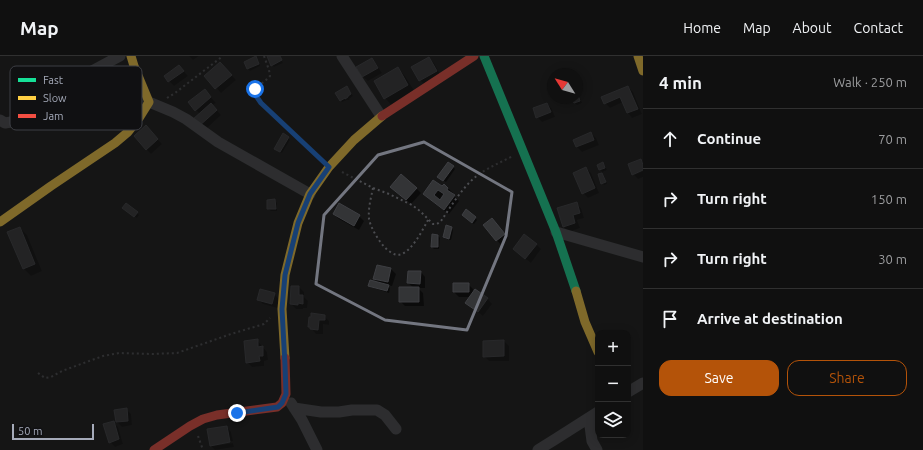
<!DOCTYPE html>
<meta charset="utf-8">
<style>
body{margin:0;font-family:Ubuntu,sans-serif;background:#191919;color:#f1f3f6}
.controls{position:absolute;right:12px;bottom:12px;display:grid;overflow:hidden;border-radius:8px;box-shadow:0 2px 10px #0003}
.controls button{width:36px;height:36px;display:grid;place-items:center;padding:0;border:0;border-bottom:1px solid #303030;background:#101010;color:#f1f3f6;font:20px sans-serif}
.compass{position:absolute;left:547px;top:12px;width:36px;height:36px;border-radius:50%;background:#101010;box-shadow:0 2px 10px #0003;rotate:307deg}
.scale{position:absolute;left:12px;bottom:10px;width:82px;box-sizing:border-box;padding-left:4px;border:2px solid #a5aab9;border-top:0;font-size:11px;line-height:14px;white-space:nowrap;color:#a5aab9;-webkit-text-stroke:3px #101012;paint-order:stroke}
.stop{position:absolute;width:12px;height:12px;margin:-9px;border:3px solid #1a73e8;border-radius:50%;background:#fff}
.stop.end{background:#1a73e8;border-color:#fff;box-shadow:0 1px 4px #0008}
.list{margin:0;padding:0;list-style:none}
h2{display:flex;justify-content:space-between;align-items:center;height:52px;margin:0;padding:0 16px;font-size:17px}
h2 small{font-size:13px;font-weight:400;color:#9c9d9f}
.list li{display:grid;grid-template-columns:26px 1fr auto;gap:12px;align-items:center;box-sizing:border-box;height:60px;padding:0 16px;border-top:1px solid #303030}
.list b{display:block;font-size:15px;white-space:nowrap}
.list em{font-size:13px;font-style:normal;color:#9c9d9f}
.actions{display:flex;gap:8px;padding:12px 16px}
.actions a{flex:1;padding:9px 0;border:1px solid #b45309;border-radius:12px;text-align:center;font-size:14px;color:#b45309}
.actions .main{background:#b45309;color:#fff}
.icon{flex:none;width:22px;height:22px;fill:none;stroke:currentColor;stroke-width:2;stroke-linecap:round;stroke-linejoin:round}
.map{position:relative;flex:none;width:643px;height:394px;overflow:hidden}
header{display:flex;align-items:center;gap:24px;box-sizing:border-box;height:56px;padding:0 20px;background:#101010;border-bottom:1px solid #303030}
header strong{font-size:19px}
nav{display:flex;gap:22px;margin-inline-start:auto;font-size:14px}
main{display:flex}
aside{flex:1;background:#101010}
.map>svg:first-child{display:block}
.shadow{fill:#0007;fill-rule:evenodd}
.building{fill:#333436;stroke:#3e3f43;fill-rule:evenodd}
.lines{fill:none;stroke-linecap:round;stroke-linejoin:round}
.path{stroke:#4b4c50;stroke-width:2;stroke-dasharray:2 3;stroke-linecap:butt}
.street{stroke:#494b4f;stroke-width:11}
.fast{stroke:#16e098;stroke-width:9}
.slow{stroke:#ffcf43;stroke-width:9}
.jam{stroke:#f24e42;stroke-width:9}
.route{stroke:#1a73e8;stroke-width:5}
.marked{fill:none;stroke:#737680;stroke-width:3;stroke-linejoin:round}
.key{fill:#101012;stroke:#3d3e44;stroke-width:1}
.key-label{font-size:11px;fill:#a5aab9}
</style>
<header>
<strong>Map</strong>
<nav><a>Home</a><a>Map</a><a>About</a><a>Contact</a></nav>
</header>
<main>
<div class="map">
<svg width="643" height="394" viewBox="0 0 643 394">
<rect width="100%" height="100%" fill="#161616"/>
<!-- shadow -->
<path class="shadow" d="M189,0H199L193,4Z
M268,0H280L283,7L274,11L272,9Z
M255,2L258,4L260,10L250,15L248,13Z
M429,2L434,7L441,20L425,29L420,24Z
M372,3L376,8L382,17L368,25L363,21Z
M179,10L188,20L174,30L169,25Z
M225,12L236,24L221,37L205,20Z
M398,12L405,20L415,36L392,50L385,42Z
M577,21L579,23L582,30L577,32Z
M347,31L353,40L349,43L350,44H347L342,46L340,44Z
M628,31L633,36L642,58L632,62L628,57L623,46L610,52L605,47Z
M577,35L578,36L582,47L577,49L575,47L573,42H577Z
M209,39L216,47L212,49L221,59L204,75L199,70L200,58L196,54Z
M547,48L552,53L555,61L542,66L537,61Z
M150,75L162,88L151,98L146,93Z
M591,77L596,82L599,89L582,96L577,91L574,84Z
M288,82L290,84L282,97L278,95Z
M640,104L643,106V113L634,117V119L643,115V121L638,123L633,118Z
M603,108L605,110L607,114L602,116L598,110Z
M453,111L455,113L446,126L441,123Z
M586,112L591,117L599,137L588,142L583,137Z
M602,118L604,120L607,128L604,129L602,127Z
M442,131L448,132L453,137L452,138L459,145L449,158L429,143L424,138ZM443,138L445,139L440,145L439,144Z
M416,132L421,137L411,148L396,136Z
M275,144L277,147V155H271L268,153Z
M576,148L581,152L584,162L577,164L580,172L569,176L564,171L559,153Z
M126,154L137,157L139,159L137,162Z
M334,158L359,160L364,165L359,174L339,163Z
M465,161L475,162L477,164L474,168Z
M492,163L509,183L501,189L484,169Z
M20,172L27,179L42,215L31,220L24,213Z
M451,172L453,174L451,184L446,183L444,181Z
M438,180L440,182L439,193H434L432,191Z
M536,188L541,193L531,207L519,198Z
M391,213L396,218L392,230L387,229L390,232L389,237L371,231L369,229L380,228L374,223Z
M421,216L425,221V232H418L423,237L424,250H405L400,245L414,232L408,227Z
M468,228L473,233V238L476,234L488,243L492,248L483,260L471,251V241H459L454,236Z
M299,231L304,236V241L308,245L307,252H303V253H296L291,248Z
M274,238L279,243L277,252L263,248L258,244Z
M324,260L329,265V269L323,268V278H316L309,270Z
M257,284L267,296L268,304L264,305V310L252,311L247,306Z
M504,285L509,290V305H489L484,300Z
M126,353L131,358L132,369L122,371L117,366Z
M113,366L118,371L123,388L115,391L110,386Z
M227,371L231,376L233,385L213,388V390L233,387L234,391L215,394L210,389Z"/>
<!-- building -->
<path class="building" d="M256,0L259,8L247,13L244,6Z
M267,0H280L282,4L271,10Z
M429,1L437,15L419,25L411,11Z
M372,2L378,12L362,21L356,11Z
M220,6L232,19L215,33L204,20Z
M179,9L184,15L168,26L164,20Z
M398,11L408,29L384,43L374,25Z
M553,26V35H552L549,27Z
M347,30L351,38L348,40V41L345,43V42L340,45L335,37Z
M628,30L638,53L627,57L620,41L604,48L601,41Z
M205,33L211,41L195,55L188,46Z
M577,35L580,45L574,47L572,42H577Z
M211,47L217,54L198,71L192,64Z
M547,47L551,56L536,62L533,52Z
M146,69L158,83L146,94L134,80Z
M591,76L594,84L576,91L573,84Z
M283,77L289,81L280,96L274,93Z
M641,103L643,109V114L632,119L628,108Z
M448,106L454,110L443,125L437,121Z
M603,106L605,112L599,114L597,109Z
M586,111L595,132L582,138L573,117Z
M602,117L606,126L601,128L598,118Z
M401,118L417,132L406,144L390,131Z
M433,124L442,130L444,128L448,132L447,134L455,139L444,154L423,138ZM438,134L444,138L440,144L434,139Z
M275,143L276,153H267V144Z
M577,146L580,157L573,159L575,167L563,171L557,152Z
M126,147L138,156L134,161L122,152Z
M339,147L360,159L354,170L333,158Z
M466,153L476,161L472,167L462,159Z
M492,162L505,178L496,185L483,169Z
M446,169L452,171L449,183L443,181Z
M20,171L35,208L23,213L7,176Z
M432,178L438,179V191H431Z
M524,178L537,188L525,203L513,193Z
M377,209L391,212L388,226L373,223Z
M408,215H421L420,228L407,227Z
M370,224L389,229L387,235L368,230Z
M453,227H469V236H453Z
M291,230H299V239H303V248L298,247V249L290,248Z
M399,231H419V246H399Z
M260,233L275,237L272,248L257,244Z
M475,233L488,242L478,256L465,247Z
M311,257L325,259V264H319L318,274L310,273V271H308L309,261H311Z
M258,283V291L263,290V300H259L260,305L246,307L244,285Z
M504,284V300L483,301V285Z
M127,352L128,365L116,366L114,354Z
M114,365L119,383L109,387L103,368Z
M227,370L230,386L210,390L207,373Z"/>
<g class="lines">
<!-- path -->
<path class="path" d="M264,0L269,14L270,20C264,27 257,29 254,37L261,47L320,102
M167,42L175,37L223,0
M342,116L373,132L389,138L412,149L420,155L433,168H437L441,165C452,149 463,130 479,118C490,111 501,106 513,100
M373,132C371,142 368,152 369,163C371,174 388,204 402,198C413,193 422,175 428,164
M38,317L45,322L51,321L62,315L81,308L103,300L119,297L152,298L177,297L231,278L264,268L270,262
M198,380L203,394"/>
<!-- street -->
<path class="street" d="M342,0L381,60
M149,46L173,56L186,63L218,86L310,138
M0,64L5,67L11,66L38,55L57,44L90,16L120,0
M556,176L643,201
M628,336L643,327
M291,347L302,364L317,394
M294,352L321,356H339L352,354H377L385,359L396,373
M589,362L592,385L597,394
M538,394L554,384L598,356"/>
<!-- fast -->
<path class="fast" d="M484,0L556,176L576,235"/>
<!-- slow -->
<path class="slow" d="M638,0L643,15
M0,166L51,130L115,87L128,76L139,62L149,46L134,10L131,0
M576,235L585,266L598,296
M285,302L282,253L285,219L298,167L310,138L329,111L354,84L382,60"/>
<!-- jam -->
<path class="jam" d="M382,60L474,0
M154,394L190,370L203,363L217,359L277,351L282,347L286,338L285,302"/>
</g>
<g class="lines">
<!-- route -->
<path class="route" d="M237,357L278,351L282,347L286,338L285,309L282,253L285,219L298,167L310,138L329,111L261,47L254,37L255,33"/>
</g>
<!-- marked area -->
<path d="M0 0H643V394H0ZM424,86L512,136L506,180L467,274L385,264L316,228L324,159L378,99Z" fill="#161616" fill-opacity=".55" fill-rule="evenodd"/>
<path class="marked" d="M424,86L512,136L506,180L467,274L385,264L316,228L324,159L378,99Z"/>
<!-- legend -->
<rect x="10" y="10" width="132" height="64" rx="6" class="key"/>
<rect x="18" y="22" width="18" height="4" fill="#16e098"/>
<rect x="18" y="40" width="18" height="4" fill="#ffcf43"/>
<rect x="18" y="58" width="18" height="4" fill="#f24e42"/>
<g class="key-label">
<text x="43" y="28">Fast</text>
<text x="43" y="46">Slow</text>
<text x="43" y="64">Jam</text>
</g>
</svg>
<div class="controls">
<button>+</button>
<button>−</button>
<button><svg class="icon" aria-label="layers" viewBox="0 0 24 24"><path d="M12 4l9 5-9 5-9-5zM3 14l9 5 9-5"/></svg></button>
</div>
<svg class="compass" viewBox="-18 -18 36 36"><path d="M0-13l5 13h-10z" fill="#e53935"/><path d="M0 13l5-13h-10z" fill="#9c9d9f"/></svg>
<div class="scale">50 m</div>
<div class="stop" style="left:255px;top:33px"></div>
<div class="stop end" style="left:237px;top:357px"></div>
</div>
<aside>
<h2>4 min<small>Walk · 250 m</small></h2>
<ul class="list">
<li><svg class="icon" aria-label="ahead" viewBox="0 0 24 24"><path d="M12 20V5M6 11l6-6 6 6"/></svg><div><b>Continue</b></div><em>70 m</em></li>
<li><svg class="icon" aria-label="right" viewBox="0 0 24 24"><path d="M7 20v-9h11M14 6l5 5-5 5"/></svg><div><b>Turn right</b></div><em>150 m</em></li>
<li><svg class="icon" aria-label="right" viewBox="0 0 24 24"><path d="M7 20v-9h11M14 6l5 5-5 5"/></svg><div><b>Turn right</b></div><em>30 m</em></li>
<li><svg class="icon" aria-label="arrive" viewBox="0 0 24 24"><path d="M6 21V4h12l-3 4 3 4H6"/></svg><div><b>Arrive at destination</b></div></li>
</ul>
<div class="actions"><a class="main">Save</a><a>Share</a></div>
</aside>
</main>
